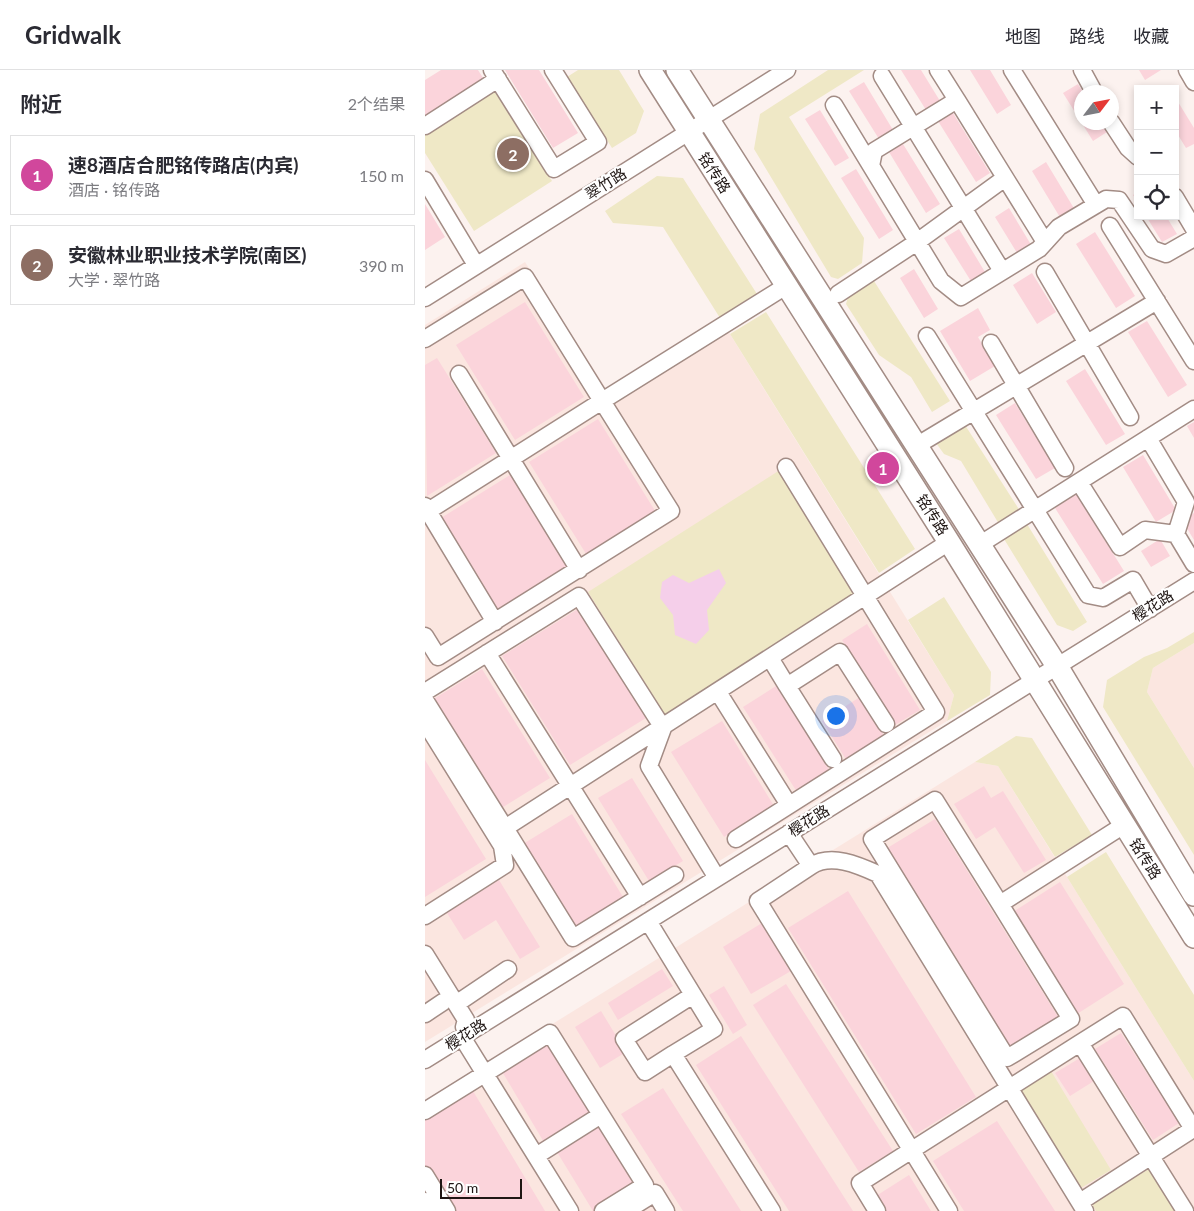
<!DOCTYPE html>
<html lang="zh">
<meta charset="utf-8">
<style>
body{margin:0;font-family:Lato,"Noto Sans SC",sans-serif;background:#f7f7f7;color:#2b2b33}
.controls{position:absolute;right:15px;top:15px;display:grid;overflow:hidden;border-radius:0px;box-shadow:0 2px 8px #0003}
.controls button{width:45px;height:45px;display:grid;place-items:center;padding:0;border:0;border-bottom:1px solid #e1e1e2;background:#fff;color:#2b2b33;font:25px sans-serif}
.compass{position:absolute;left:649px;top:15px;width:45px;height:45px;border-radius:50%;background:#fff;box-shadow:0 2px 8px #0003;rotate:58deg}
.scale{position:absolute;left:15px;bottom:12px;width:82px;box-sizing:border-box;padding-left:5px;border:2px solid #1f1614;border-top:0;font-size:14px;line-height:18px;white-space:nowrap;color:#1f1614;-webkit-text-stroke:4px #fff;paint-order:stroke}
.you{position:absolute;left:410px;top:645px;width:18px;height:18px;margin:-12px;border:4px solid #fff;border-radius:50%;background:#1a73e8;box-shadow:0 0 0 8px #1a73e833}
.badge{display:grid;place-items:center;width:32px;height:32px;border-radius:50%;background:#b45309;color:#fff;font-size:16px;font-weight:700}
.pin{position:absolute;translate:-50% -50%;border:2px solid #fff;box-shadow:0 1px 5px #0006}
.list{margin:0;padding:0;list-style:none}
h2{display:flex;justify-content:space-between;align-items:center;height:65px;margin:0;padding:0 20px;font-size:21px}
h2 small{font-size:16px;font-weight:400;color:#7c7c81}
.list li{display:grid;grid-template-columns:32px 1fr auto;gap:15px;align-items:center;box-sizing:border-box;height:80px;margin:0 10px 10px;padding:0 10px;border:1px solid #e1e1e2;border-radius:0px}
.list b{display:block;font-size:19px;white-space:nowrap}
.list p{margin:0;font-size:16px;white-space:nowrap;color:#7c7c81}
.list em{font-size:16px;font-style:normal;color:#7c7c81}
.icon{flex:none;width:28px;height:28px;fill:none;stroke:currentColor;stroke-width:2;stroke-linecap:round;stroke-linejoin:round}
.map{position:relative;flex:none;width:769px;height:1141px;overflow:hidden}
header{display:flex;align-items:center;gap:30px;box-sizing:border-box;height:70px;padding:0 25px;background:#fff;border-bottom:1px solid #e1e1e2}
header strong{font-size:24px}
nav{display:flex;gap:28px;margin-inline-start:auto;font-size:18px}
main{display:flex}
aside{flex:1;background:#fff}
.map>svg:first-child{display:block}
.built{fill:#fbe6e0}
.green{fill:#efe8c6}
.water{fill:#f5cfea}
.building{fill:#fbd4db}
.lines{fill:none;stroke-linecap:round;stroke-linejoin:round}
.minor-casing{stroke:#a38c85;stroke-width:19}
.major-casing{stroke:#a38c85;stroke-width:24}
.minor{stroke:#fff;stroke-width:16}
.major{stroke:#fff;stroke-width:21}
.labels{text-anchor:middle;stroke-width:4.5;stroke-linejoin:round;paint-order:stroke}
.street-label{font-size:15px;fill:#1f1614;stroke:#fff}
</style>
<header>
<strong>Gridwalk</strong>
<nav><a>地图</a><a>路线</a><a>收藏</a></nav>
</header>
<main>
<aside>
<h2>附近<small>2个结果</small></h2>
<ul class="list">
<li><span class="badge" style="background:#d1479c">1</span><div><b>速8酒店合肥铭传路店(内宾)</b><p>酒店 · 铭传路</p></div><em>150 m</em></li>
<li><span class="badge" style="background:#8d6e63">2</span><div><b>安徽林业职业技术学院(南区)</b><p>大学 · 翠竹路</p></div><em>390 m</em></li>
</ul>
</aside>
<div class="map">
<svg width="769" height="1141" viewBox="0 0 769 1141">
<rect width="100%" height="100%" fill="#fcf2ef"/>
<!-- built -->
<path class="built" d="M100,192L182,320L295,248L529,625L522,651L0,972V255Z
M769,573V698L722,622L728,598Z
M550,692L573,696L769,1011V1141H0V1033Z"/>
<!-- green -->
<path class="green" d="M153,0H194L219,41L211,63L187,78L142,7Z
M403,0H439L364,47L439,168L437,193L413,209L406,207L329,79L335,44Z
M68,19L127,111L49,161L0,83V62Z
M232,106L258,108L332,224L295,248L238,157L188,153L180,141Z
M449,211L525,331L507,342L486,307L454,285L421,234L423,227Z
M341,242L490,479L454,503L305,264Z
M540,355L595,441L574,454L536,391L519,384L511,373Z
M355,400L435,526L242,648L163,522Z
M602,454L662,552L648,561L632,555L579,469Z
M519,527L566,602L565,625L522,651L529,625L483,550Z
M769,562V573L728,598L722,622L769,698V785L678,637L682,610L719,587L742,578Z
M591,666L607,668L667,765L630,787L573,696L550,692Z
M681,782L769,925V1011L642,807Z
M626,1001L686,1100L656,1118L596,1020Z
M726,1098L751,1141H671L666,1133Z"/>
<!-- water -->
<path class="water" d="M294,499L301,513L282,540L284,560L271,574L250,565L248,545L235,528L237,512L248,505L264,513Z"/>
<!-- building -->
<path class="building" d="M16,0H53L60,11L0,48V10Z
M80,0H114L153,63L128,78Z
M476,0H496L515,31L501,40Z
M545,0H565L586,35L572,44Z
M714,0H736L720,10Z
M439,12L468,60L454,69L424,21Z
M653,14L658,22L656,52H676L682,62L668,71L638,23Z
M750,27L769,58V74L761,78L750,60Z
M395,40L424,88L410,96L380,49Z
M528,43L565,103L551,112L513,51Z
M478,74L515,134L501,143L464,82Z
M621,92L650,140L636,149L607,101Z
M431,99L468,160L454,169L416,108Z
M713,122V132L708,125Z
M0,134L20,167L0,180Z
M584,138L608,178L594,186L570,147Z
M721,146H741L752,164L737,172Z
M534,159L563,207L549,216L519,168Z
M670,162L710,226L691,238L651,174Z
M489,199L513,239L499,248L475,208Z
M607,203L631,242L612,254L588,215Z
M100,232L159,327L90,370L31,275Z
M553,238L565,260L553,267L570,296L545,311L515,261Z
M722,251L762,315L743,327L703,262Z
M12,288L71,383L2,426L0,295Z
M660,299L700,364L681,375L641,311Z
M590,333L630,398L611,409L571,345Z
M173,349L232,444L163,487L104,392Z
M769,352V368L762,356Z
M718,385L751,440L731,452L698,397Z
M85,405L144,500L75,543L16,448Z
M651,424L699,501L678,514L630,438Z
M769,443V470L757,450Z
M735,469L745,486L726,497L716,481Z
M153,539L221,648L145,695L77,586Z
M442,554L495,640L470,655L417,570Z
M57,599L125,708L75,739L7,630Z
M351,616L405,701L372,722L318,637Z
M435,627L460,667L422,691L397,651Z
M297,651L349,736L299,767L246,682Z
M0,690L61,789L0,827Z
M207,708L258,791L224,811L173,728Z
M559,716L566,728L578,721L621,790L599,803L570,757L551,769L529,734Z
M147,744L198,827L149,857L98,774Z
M510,749L635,950L584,982L459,780Z
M74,810L115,877L95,889L71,850L39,870L22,843Z
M635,812L699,914L652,944L588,842Z
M423,821L551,1027L491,1064L363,858Z
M337,853L366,901L326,924L298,877Z
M237,899L248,916L193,950L183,933Z
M361,914L468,1081L434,1102L328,935Z
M299,916L322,955L308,964L284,925Z
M176,941L201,982L175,998L150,957Z
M696,963L754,1053L728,1070L670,979Z
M316,966L428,1141H364L271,995Z
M121,970L167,1045L120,1074L75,998Z
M655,988L669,1011L645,1026L630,1003Z
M238,1018L316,1141H258L196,1044Z
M48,1021L120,1141H25L0,1099V1050Z
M572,1051L630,1141H539L508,1091Z
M173,1056L210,1116L168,1141L132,1082Z
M484,1105L506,1141H460L451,1126Z"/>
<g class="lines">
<defs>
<path id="minor" d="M67,0L129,99L173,72L128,0
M513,0L532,30L449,81L446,96L516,211L536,227L614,179L634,157L681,129L694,130L727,179L741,184L769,168
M587,0L671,135
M657,0L669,22
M762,0L769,12
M457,6L577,201
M532,30L620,172
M409,35L446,96
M686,52L703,78L713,87
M0,56L73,9
M0,110L51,195
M750,127L769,159
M685,156L769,291
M620,202L705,347
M413,224L492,172L580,108
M0,228L362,0
M502,266L663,525L678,528L708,510L725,539
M0,269L100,207L177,331L0,443
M566,273L640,398
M34,304L154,500
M723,368L761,432L751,464
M491,376L732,231
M654,412L695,477L720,460L751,464L769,494
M0,436L70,552
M554,475L769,339
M0,566L13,587L246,441L177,331L361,216
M62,583L215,827
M345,588L362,616L415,582L461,654
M362,616L408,689
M0,622L154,526L238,658
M293,622L364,735
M0,630L80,758L524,472
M0,652L77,776L80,795L0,846
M238,658L224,696L292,808
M80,758L148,868L250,805
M364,763L386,796C406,783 433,795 453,804L660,1141
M311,769L511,642L361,397
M386,796L333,831L524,1141
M575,834L510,730L447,769L582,988L646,949L575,834L699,755
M223,851L289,959L248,984L347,1141
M0,884L41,950L39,957
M31,934L83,899
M0,944L18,932
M37,967L145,1141
M248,984L220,1002L199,969L268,925
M0,990L769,511
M0,1041L125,963L220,1115L178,1141
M111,1086L176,1045
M0,1105L22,1141
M0,1131L6,1141
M655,1132L768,1059L698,946L655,973
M201,1141L230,1123L241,1141
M452,1141L435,1113L655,973L760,1141"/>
<path id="major" d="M225,0L524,472L769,867
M252,0L632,596L769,825"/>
</defs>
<!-- minor casing -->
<use href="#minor" class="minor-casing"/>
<!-- major casing -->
<use href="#major" class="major-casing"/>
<!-- minor -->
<use href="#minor" class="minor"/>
<!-- major -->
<use href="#major" class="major"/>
</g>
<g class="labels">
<!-- street labels -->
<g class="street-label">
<text transform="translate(289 103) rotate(57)" y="5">铭传路</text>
<text transform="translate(181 114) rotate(-32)" y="5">翠竹路</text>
<text transform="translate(507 445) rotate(57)" y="5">铭传路</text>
<text transform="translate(728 536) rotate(-32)" y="5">樱花路</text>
<text transform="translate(384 751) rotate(-32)" y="5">樱花路</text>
<text transform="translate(720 789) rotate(58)" y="5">铭传路</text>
<text transform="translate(41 965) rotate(-32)" y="5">樱花路</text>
</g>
</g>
</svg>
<div class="controls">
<button>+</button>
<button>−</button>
<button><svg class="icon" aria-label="locate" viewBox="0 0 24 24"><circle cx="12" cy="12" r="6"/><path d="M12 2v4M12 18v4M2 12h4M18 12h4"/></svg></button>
</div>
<svg class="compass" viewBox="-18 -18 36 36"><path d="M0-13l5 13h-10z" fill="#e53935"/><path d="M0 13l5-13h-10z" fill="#7c7c81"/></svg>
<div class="scale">50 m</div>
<div class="you"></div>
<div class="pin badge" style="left:458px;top:398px;background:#d1479c">1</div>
<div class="pin badge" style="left:88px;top:84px;background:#8d6e63">2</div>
</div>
</main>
